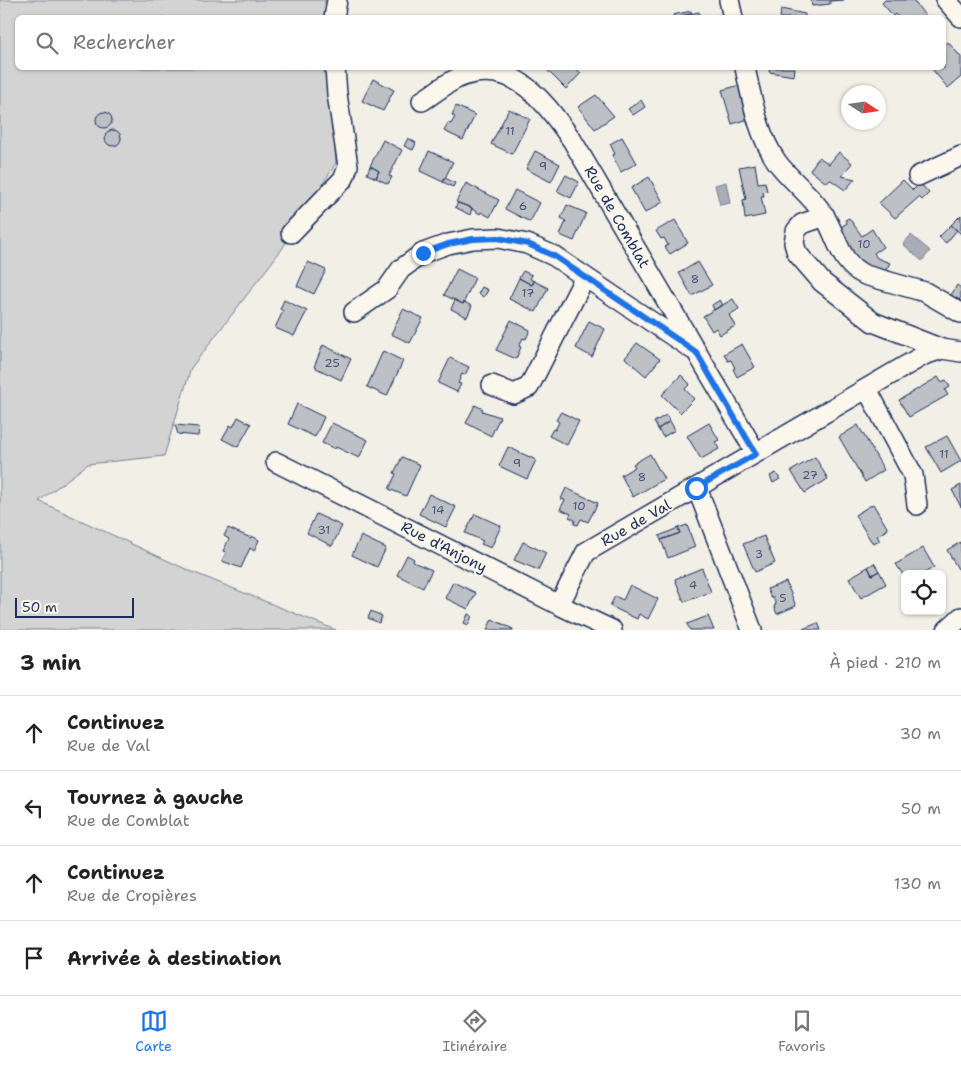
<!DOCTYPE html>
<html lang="fr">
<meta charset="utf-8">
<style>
body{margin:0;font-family:"Shantell Sans",sans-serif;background:#f2f2f2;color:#222}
.controls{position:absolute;right:15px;bottom:15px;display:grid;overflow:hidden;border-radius:8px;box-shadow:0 1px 4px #0004}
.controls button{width:45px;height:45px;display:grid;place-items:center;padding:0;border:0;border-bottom:1px solid #e0e0e0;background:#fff;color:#222;font:25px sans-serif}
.compass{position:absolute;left:841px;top:85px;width:45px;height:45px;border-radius:50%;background:#fff;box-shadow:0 1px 4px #0004;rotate:102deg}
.scale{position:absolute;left:15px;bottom:12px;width:119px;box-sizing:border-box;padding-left:5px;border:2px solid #1b2f5e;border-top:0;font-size:14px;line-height:18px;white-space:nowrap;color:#1b2f5e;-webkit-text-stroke:4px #fbf7ec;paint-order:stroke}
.stop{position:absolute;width:15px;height:15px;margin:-11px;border:4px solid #1a73e8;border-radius:50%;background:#fff}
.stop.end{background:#1a73e8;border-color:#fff;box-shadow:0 1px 5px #0008}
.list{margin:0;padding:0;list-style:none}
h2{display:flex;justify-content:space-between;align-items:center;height:65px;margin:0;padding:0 20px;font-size:21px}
h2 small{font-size:16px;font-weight:400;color:#767676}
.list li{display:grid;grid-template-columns:32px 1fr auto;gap:15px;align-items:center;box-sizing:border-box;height:75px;padding:0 20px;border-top:1px solid #e0e0e0}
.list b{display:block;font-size:19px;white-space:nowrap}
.list p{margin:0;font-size:16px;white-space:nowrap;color:#767676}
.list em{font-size:16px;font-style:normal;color:#767676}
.icon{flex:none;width:28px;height:28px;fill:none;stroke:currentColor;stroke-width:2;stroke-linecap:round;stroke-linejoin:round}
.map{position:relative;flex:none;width:961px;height:630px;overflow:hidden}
.search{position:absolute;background:#fff;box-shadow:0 1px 4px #0004;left:15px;right:15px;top:15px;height:55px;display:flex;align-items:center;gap:12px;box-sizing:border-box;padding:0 18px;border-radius:8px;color:#767676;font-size:19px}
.sheet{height:365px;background:#fff}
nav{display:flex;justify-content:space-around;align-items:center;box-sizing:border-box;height:70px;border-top:1px solid #e0e0e0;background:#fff;font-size:14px;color:#767676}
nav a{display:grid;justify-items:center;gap:2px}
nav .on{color:#1a73e8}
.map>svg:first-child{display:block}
.green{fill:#d2d3d2;stroke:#768198}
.water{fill:#a9adb7;stroke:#707b93}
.building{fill:#bdc0c4;stroke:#1b2f5e}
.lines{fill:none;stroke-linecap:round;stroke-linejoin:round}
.minor-casing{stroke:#1b2f5e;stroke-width:22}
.minor{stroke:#fbf7ec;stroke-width:19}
.route{stroke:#1a73e8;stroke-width:6}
.labels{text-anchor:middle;stroke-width:4;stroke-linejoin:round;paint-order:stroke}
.number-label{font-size:12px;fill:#445378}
.street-label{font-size:15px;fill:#1b2f5e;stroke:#fbf7ec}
</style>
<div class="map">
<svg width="961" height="630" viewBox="0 0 961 630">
<rect width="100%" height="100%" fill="#f2efe6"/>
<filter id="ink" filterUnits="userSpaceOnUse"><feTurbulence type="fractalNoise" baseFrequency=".02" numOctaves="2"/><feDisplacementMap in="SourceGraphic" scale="10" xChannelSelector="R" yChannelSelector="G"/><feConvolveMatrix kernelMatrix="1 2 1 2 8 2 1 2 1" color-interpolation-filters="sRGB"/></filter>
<g filter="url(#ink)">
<!-- green -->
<path class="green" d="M0,0H325L326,17L18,18V68H330L336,163L282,249L191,368L164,456L88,464L39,501L190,571L336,630H0Z"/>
<!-- water -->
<path class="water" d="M726,182L730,203L720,205L715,185Z
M911,235L930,251L922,261L903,244Z"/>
<!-- building -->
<path class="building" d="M811,0H844L830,1V4L812,6Z
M885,0H913L927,18H898L895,14L893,16L882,3Z
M781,9L805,14V18H780Z
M691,11L692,14L681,16V18H673V15Z
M699,12L701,18H681V16Z
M948,42L961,57V77L948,88L931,68H944V45Z
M545,68H575L581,73L566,89Z
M770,68H795L794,76L769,72Z
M373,79L394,90L383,111L362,101Z
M740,85L749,119L732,124L722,90Z
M596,95L614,116L595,129L578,107Z
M641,100L645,107L633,115L628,109Z
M456,106L475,115L463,140L444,131L448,123L451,124L455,117L452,115Z
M509,109L530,119L512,154L491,144Z
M96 120a8 8 0 1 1 16 0a8 8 0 1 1-16 0Z
M105 138a8 8 0 1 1 16 0a8 8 0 1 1-16 0Z
M622,137L637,163L621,172L612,155L615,154L610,144Z
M408,138L416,143L413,150L404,146Z
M383,140L402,150L389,176L392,177L388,184L376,178L379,171L370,166Z
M429,151L453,162L443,182L420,171Z
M535,151L560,164L551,182L526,169Z
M839,152L852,163L842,176L855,179L845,190L831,180L825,182L810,170L819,157L829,164Z
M755,164L758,183L765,182L767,191L763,192L764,196H761L765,215L745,219L743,200L746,199L739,167Z
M370,166L379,171L376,178L367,174Z
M566,175L579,182L571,198L557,191Z
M649,177L663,202L645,213L631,188Z
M445,178L455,183L453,187L443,182Z
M903,180L913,190L920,183L929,193L922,200L919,197L895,218L879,203Z
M466,183L499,200L490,217L481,212L480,214L472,209V208L456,202Z
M515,190L540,203L530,222L505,209Z
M458,203L472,208L470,215L455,207Z
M567,205L586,213L574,241L560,235L566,221L561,218Z
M961,215V234L951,225Z
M849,218L862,236L872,229L883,247L874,253L877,258L890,263L883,275L862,271L838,229L847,223L845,220Z
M675,220L688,243L670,254L665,247L668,245L664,238L661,239L656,231Z
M951,225L957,230L946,243L939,237Z
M308,262L326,270L314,294L297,286Z
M698,262L712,285L692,296L679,273Z
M457,269L475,278L463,304L444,295Z
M523,271L532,275L530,279L534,281L532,285L519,278Z
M519,278L532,285L534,281L548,288L536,312L509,299Z
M957,285L961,288V297L958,302L950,297Z
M482,287L488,290L484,297L478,294Z
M733,299L739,309L729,315L735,326L720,335L716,328L712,331L703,316Z
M284,300L307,311L294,336L275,328L283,311L280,309Z
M455,300L463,304L464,302L472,306L467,317L451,309Z
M720,300L723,305L714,310L712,305Z
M403,309L423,318L410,343L391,334Z
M511,320L530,330L526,339L523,338L519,346L521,347L516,359L496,350Z
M589,321L605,329L592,357L576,348Z
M637,343L660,359L646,376L625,358Z
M742,344L755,367L737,377L733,369L735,368L731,360L728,361L724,354Z
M323,345L351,359L341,380L314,367Z
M383,351L403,361L387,396L367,387Z
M450,358L469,367L465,375L462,374L458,383L461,384L457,392L438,383Z
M681,375L690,384L685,389L694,399L680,413L662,395Z
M938,377L941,382L946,380L950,387L945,390L948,395L909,417L899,400Z
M297,404L324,417L315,437L288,424Z
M475,405L483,409L482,411L500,417L491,436L466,423Z
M561,412L579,421L567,445L549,436L553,429L555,430L559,422L556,420Z
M666,415L670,421L658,429L654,422Z
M238,417L251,424L238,447L222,439L230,425L233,427Z
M670,421L675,430L663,437L658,429Z
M332,423L368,440L359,458L336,447L335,449L322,443Z
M709,423L719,440L715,442L719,449L701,459L687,436Z
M175,425L199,427L198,436L178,434Z
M858,425L884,470L865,482L839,437Z
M947,436L961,461L941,473L926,447Z
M508,447L536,460L527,479L499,466Z
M650,454L664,479L633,497L621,475L635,467L633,464Z
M402,457L420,465L406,496L389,489L396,474L394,473Z
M815,457L828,479L805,493L791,471Z
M776,473L780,479L773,483L770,476Z
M961,485V507L952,490Z
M566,488L598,503L588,522L581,519L578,525L574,524L575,520L569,517L571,514L560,509L565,500L561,499Z
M429,494L456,507L446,527L419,514Z
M873,504L888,529L877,536L880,541L873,544L855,515Z
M316,514L342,526L332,546L307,533Z
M475,514L501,526L491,548L481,544L483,541L465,533Z
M687,525L695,547L668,558L661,540L680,533L678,528Z
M228,528L251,538L252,536L259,540L254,551L250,548L241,568L222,561L226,552L223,551L229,539L224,536Z
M678,528L680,533L661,540L659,536Z
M361,536L386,548L377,567L352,555Z
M764,536L775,563L755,572L743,544Z
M523,542L546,553L538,570L514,560Z
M961,542V567L958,569L947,550Z
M923,548L934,567L923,574H905V578L896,564Z
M407,555L414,559L413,562L432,570L423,588L397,575Z
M874,563L879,571L872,575L868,567Z
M868,567L872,575L879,571L886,584L861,598L849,578Z
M702,568L711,592L684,602L675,579Z
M453,582L476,593L468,609L445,598Z
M786,582L796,606L777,614L774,606L776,605L773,597L771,598L767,589Z
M630,585L658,599L648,619L639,614L637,619L610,606L615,596L623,600Z
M371,611L382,616L379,623L368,618Z
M468,614L472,616L468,625L464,623Z
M708,616L714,630H690L687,624Z
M492,619L513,629V630H487Z
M818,623L821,630H800Z"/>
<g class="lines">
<defs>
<path id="minor" d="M729,0L733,18
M946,0L961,17
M334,18L337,0
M745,68C752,99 758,135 777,162C791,181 813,196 825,217C838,239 840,264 865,275L925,292L961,313
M422,101C433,94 445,84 458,78C513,56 543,100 572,140L756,453
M918,176L961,156
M825,216L802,224L796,231L794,243L797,253L822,282L873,322L942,349
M291,233L344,178L348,166L337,94L335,68
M354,312L387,289L401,269L423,253L448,244L473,239L498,238L527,244L554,256L692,349
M492,385L514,394L529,387L585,277
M867,389L913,475L917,505
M276,462L559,605L612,630
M697,488L752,630
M559,605L586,552L924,355L942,349L961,352
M947,630L961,617"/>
</defs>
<!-- minor casing -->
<use href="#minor" class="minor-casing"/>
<!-- minor -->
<use href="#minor" class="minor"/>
</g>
</g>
<g class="lines" filter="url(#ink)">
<!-- route -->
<path class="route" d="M423,253L448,244L473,239L498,238L528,244L554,256L696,352L756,454L696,488"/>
</g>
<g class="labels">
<!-- number labels -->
<g class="number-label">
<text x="510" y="135">11</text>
<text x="543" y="170">9</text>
<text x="523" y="210">6</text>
<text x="864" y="248">10</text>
<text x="695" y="283">8</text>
<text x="528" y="297">17</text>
<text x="332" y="367">25</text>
<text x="944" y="458">11</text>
<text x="517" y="467">9</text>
<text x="810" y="479">27</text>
<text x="642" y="481">8</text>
<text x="579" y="510">10</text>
<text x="438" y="514">14</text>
<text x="324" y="534">31</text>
<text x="759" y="558">3</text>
<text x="693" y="589">4</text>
<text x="783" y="602">5</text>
</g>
<!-- street labels -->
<g class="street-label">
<text transform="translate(617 217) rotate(60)" y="5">Rue de Comblat</text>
<text transform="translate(636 523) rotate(-30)" y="5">Rue de Val</text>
<text transform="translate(444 547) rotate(27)" y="5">Rue d'Anjony</text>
</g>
</g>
</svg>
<div class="controls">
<button><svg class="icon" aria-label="locate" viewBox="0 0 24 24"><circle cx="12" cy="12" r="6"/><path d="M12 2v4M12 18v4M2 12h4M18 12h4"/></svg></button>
</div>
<svg class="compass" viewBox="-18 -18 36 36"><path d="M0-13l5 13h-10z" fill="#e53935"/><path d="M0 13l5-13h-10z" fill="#767676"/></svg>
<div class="scale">50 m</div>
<div class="stop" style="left:696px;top:488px"></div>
<div class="stop end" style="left:423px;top:253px"></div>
<div class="search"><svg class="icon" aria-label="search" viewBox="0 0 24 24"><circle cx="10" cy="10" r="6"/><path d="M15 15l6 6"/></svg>Rechercher</div>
</div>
<section class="sheet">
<h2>3 min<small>À pied · 210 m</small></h2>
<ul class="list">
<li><svg class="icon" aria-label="ahead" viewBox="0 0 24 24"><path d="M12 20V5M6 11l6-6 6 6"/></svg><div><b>Continuez</b><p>Rue de Val</p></div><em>30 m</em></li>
<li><svg class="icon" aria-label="left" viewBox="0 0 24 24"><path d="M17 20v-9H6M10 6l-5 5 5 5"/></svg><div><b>Tournez à gauche</b><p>Rue de Comblat</p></div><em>50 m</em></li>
<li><svg class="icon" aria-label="ahead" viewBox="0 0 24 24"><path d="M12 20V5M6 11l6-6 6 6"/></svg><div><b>Continuez</b><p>Rue de Cropières</p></div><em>130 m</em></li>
<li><svg class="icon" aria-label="arrive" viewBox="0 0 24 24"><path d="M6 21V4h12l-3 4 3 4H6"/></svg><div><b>Arrivée à destination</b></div></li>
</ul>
</section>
<nav>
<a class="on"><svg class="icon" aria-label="map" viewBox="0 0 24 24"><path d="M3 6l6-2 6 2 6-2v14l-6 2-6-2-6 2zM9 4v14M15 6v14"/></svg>Carte</a>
<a><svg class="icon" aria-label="directions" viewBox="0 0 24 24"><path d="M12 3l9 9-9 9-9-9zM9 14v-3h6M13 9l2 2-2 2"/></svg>Itinéraire</a>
<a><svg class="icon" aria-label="saved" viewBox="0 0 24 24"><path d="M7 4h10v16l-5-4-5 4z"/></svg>Favoris</a>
</nav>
